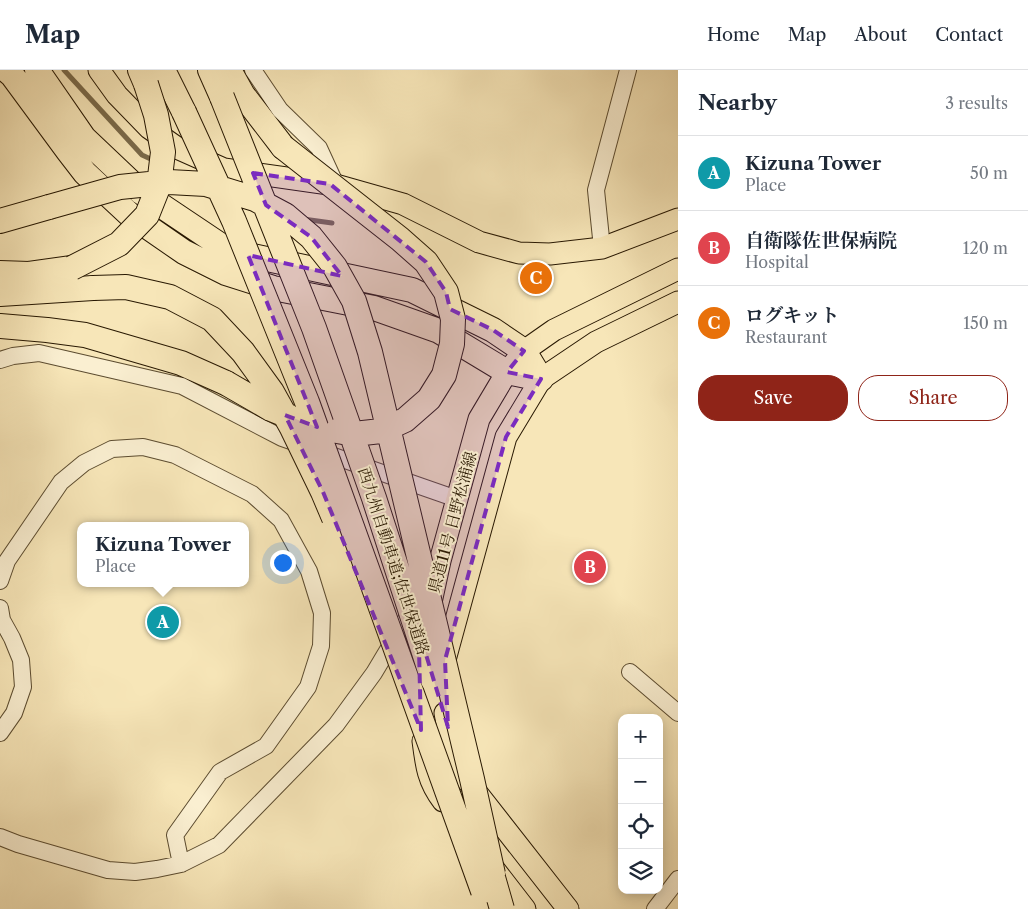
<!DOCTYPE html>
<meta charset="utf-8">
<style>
body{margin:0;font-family:"Libre Caslon Text","Noto Serif JP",serif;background:#f6f6f7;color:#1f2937}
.controls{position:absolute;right:15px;bottom:15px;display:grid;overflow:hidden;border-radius:10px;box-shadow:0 2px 12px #0003}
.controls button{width:45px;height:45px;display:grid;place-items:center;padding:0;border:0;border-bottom:1px solid #e0e1e3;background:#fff;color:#1f2937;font:25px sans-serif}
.you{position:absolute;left:282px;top:492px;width:18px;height:18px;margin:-12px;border:4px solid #fff;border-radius:50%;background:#1a73e8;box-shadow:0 0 0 8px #1a73e833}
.badge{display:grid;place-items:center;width:32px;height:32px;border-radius:50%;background:#8f2418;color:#fff;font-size:16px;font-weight:700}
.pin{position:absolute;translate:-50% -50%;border:2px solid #fff;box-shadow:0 1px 5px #0006}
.popup{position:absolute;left:77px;top:452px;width:172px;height:65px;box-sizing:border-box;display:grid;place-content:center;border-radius:10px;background:#fff;filter:drop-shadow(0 1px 4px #0005);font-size:16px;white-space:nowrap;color:#747a83}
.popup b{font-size:19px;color:#1f2937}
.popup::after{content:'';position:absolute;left:50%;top:100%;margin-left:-10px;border:10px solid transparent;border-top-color:#fff}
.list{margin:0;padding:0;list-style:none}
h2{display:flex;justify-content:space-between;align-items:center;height:65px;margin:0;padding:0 20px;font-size:21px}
h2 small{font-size:16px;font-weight:400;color:#747a83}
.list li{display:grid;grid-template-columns:32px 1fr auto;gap:15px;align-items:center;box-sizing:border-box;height:75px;padding:0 20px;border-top:1px solid #e0e1e3}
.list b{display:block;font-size:19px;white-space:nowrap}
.list p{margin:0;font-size:16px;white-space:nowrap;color:#747a83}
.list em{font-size:16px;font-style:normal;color:#747a83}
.actions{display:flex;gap:10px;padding:15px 20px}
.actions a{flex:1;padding:11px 0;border:1px solid #8f2418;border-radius:20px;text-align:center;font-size:18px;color:#8f2418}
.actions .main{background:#8f2418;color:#fff}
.icon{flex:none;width:28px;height:28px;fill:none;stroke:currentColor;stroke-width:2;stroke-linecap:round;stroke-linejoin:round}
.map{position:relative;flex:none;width:678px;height:839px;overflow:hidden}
header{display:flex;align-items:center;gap:30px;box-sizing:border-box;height:70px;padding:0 25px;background:#fff;border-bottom:1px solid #e0e1e3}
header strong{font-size:24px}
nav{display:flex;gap:28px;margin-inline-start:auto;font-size:18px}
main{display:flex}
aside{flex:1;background:#fff}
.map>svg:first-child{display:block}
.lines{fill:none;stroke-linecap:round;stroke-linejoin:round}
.stream{stroke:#7a6a4a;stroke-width:5}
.minor-casing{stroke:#5c4c30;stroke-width:18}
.major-casing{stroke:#281802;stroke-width:23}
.highway-casing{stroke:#281802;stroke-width:26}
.minor{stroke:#faefd1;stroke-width:16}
.major{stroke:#f7e6b8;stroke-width:21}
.highway{stroke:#f7e6b8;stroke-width:24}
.highway-bridge-casing{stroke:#281802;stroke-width:26;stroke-linecap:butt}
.highway-bridge{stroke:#f7e6b8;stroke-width:24}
.marked{fill:#7b2cbf;fill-opacity:0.2;stroke:#7b2cbf;stroke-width:4;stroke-dasharray:10 6;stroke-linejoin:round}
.labels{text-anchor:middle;stroke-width:4;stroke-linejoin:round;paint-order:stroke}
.street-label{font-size:16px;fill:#281802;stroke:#faefd1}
</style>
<header>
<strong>Map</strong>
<nav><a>Home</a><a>Map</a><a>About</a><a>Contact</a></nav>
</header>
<main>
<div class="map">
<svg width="678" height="839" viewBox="0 0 678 839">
<rect width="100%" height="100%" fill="#f7e6b8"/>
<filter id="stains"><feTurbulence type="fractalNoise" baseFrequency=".004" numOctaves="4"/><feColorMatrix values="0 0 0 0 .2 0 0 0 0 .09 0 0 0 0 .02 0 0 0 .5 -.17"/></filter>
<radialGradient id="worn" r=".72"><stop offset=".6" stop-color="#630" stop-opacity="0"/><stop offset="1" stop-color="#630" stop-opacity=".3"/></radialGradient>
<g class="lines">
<!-- stream -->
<path class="stream" d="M64,0L142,85L155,91
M303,149L332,153"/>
<defs>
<path id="minor" d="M253,0L280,40L319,78L336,115
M602,178L596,120L628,0
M0,290L13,286L39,283L182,316L282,368L457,429
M0,511L7,491L61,412L84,393L112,379L143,377L175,385L252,424L281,450L309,501L322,543L321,576L308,617L266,676L220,702L175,765L181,794
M0,538L2,550L12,568L21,590L23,617L14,643L0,663
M630,602L678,643
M0,767L18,774L108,800L135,802L157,799L181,794L219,775L336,655L374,603L414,536
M655,839L678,809"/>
<path id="major" d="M99,0L117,25L149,58L179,79L224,99L336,115L403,134L479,172L519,183L550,184L602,178L678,149
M430,537L440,491L479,349L507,302L524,281L554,260L678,199
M445,596V590L506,367L541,309L596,272L678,232
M445,643L453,684L463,705L568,839
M423,671C426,695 428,712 443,731
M491,795L525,839"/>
<path id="highway" d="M6,0L12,5L68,81L85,103L129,144L184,182L226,203L273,218L374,238L439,261L507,302L541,309
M37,0L84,68L141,122L229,181L412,220L493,260L524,281L541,309
M140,0L146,14
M163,0L184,42
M210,0L222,27
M229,0L243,25L283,77
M0,151L49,137
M0,203L29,204L72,198
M0,224L93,218
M0,256L47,260L85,265L181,293L226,313"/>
</defs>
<!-- minor casing -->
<use href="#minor" class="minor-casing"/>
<!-- major casing -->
<use href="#major" class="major-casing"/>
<!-- highway casing -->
<use href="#highway" class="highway-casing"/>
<!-- minor -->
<use href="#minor" class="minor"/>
<!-- major -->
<use href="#major" class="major"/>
<!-- highway -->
<use href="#highway" class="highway"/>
<defs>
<path id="highway-bridge" d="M222,27L314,258L374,428L433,610
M184,42L234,151L307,332L483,821
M283,77L400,169L426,192L446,222L453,249L452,274L444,305L429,329L405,350L381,361L354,364L337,361
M49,137L120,117L169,112L206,114L255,129L285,145L311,167L335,197L354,231L370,282L472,709L493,804
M72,198L119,174L147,145L159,115L163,82L156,45L146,14
M93,218L126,217L170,227L212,249L243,282L272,322L292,358L323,422L334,448
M226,313L271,339L288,346
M488,790L502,839"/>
</defs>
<!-- highway-bridge casing -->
<use href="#highway-bridge" class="highway-bridge-casing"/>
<!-- highway-bridge -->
<use href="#highway-bridge" class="highway-bridge"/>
</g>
<!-- marked area -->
<path class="marked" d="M253,103L330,114L426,192L446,222L450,239L493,260L524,281L507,302L541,309L506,367L445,590L448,657L424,578L419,579L421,660L323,422L285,345L317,357L248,185L342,206L311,167L266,135Z"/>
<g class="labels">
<!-- street labels -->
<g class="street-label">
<text transform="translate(452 452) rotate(-75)" y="6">県道11号 日野松浦線</text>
<text transform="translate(394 491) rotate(72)" y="6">西九州自動車道;佐世保道路</text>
</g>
</g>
<rect width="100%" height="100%" filter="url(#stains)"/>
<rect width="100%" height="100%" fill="url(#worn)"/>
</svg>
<div class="controls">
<button>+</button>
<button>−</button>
<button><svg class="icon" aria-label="locate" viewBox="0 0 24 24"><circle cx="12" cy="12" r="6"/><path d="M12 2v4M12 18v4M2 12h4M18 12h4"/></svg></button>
<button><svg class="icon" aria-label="layers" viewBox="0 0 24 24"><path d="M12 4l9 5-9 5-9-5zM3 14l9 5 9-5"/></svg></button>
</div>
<div class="you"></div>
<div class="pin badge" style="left:163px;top:552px;background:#0f9aa8">A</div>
<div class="popup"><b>Kizuna Tower</b>Place</div>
<div class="pin badge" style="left:590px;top:497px;background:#e0444e">B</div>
<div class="pin badge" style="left:536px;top:208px;background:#e8710a">C</div>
</div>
<aside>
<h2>Nearby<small>3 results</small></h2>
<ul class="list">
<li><span class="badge" style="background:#0f9aa8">A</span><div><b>Kizuna Tower</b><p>Place</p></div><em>50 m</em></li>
<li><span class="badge" style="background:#e0444e">B</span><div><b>自衛隊佐世保病院</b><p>Hospital</p></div><em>120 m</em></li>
<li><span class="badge" style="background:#e8710a">C</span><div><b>ログキット</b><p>Restaurant</p></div><em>150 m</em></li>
</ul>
<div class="actions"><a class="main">Save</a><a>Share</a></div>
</aside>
</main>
